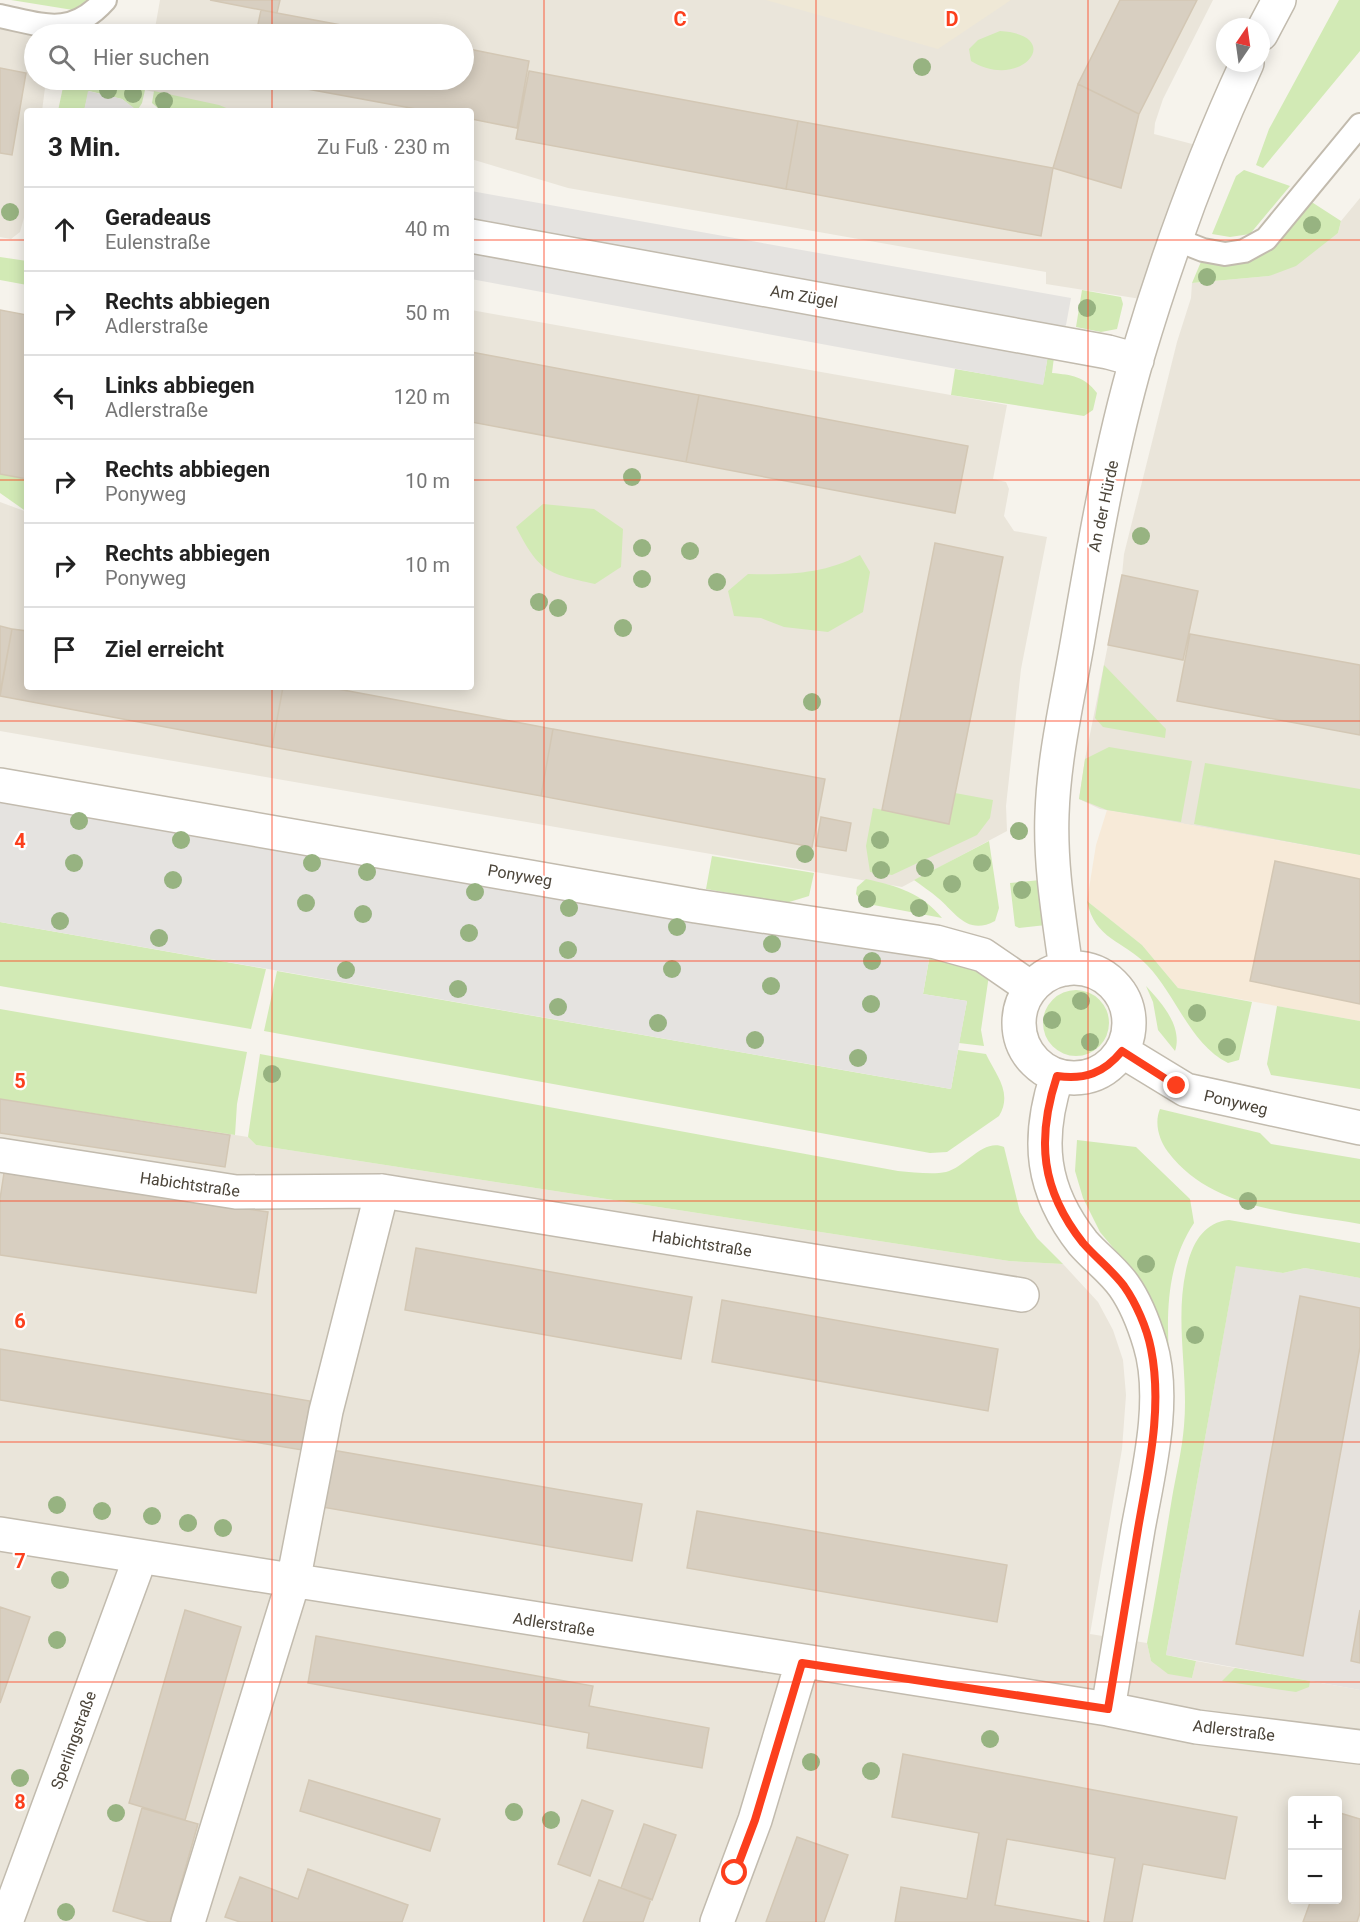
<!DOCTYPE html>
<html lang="de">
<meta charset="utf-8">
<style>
body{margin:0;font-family:Roboto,sans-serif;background:#f2f2f2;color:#222}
.controls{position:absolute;right:18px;bottom:18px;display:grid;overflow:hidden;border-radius:6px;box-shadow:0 3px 15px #0003}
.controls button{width:54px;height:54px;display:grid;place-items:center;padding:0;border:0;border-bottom:2px solid #e0e0e0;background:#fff;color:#222;font:30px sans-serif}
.compass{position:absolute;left:1216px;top:18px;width:54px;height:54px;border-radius:50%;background:#fff;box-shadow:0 3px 15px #0003;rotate:13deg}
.stop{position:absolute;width:18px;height:18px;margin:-14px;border:4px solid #fc3f1d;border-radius:50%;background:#fff}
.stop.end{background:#fc3f1d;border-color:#fff;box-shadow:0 2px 6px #0008}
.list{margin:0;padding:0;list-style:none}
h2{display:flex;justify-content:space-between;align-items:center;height:78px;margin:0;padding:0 24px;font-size:26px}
h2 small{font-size:20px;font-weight:400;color:#767676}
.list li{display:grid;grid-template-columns:39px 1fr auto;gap:18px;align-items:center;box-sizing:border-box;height:84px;padding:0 24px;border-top:2px solid #e0e0e0}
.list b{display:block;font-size:22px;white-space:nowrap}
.list p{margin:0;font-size:20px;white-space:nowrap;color:#767676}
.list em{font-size:20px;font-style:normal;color:#767676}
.icon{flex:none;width:33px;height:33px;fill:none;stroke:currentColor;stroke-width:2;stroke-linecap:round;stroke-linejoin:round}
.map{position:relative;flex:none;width:1360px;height:1922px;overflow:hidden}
.search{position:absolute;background:#fff;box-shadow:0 3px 15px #0003;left:24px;top:24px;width:450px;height:66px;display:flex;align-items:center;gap:15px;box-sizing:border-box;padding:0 21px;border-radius:33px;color:#767676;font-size:22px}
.panel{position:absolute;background:#fff;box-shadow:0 3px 15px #0003;left:24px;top:108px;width:450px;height:582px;border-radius:6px}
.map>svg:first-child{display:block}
.residential{fill:#eae5da;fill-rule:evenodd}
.commercial{fill:#f7ead8}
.industrial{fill:#e6e2dd}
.education{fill:#efe8d6}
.green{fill:#d2eab5}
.parking{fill:#e5e3e0}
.building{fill:#d8cfc1;stroke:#d3c7b4;stroke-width:1.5}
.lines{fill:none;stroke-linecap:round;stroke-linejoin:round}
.service-casing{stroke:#c2bbae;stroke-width:26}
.minor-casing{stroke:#c2bbae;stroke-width:36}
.service{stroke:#fff;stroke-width:22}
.minor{stroke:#fff;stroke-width:33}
.tree{fill:#97b381}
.route{stroke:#fc3f1d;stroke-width:8}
.grid{fill:none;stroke:#fc3f1d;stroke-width:1.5;stroke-opacity:0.55}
.labels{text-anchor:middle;stroke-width:4.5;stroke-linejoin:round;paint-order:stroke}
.street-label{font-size:16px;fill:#4b4439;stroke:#fff}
.grid-label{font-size:20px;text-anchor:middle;font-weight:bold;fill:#fc3f1d;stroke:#fff;stroke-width:4.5;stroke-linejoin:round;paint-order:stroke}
</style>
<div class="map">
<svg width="1360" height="1922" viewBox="0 0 1360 1922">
<rect width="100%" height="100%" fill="#f6f3ec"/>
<!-- residential -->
<path class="residential" d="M160,0H1213L1163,99L1155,123L1154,134L1196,145L1141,299L1046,284V272L568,188L471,159V111H240L145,90L147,80H464V34H154Z
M0,26L34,34V80H46L42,111H27V207L20,232L11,239L0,237Z
M1360,198V855L1100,809L1079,799L1085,759L1122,575L1124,554L1177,342L1191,298L1192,283L1269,276L1338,233L1341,221Z
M471,310L1007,405L993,479L1006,482L1009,489L1004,516L1014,531L1047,537L1021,669L1006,806L1007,831L902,887L0,731V502L27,512V687H471Z
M0,1099L248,1137L256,1145L1009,1261L1063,1264L1098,1302L1113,1330L1123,1360L1126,1395L1122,1449L1090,1634L1147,1643L1151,1661L1192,1678L1196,1661L1360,1690V1922H0ZM1292,1800H1338V1900H1292Z"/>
<!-- commercial -->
<path class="commercial" d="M1107,810L1360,855V1021L1178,988L1142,945L1087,901L1096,845Z"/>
<!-- industrial -->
<path class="industrial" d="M1236,1265L1283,1273L1305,1268L1360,1278V1690L1166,1655Z"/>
<!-- education -->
<path class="education" d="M766,0H1011L938,49Z"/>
<!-- green -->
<path class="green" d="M11,0H88L73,10Z
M1339,0H1360V51L1263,168L1256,165L1269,129Z
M1000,31C1067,35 1021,92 971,61L969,49L978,40Z
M68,80H82L145,90L142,103L137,111L122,99L89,91L84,111H58L63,87Z
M154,91L219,105L234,111H161L152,103Z
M1244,170L1290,186L1250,234L1230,237L1212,234L1236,176Z
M1307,199L1341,221L1338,233L1296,266L1269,276L1192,283L1203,257L1225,261Z
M0,257L27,261V285L0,280Z
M1082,290L1121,297L1123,304L1117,329L1101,332L1076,327Z
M1048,355L1054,357L1052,373C1072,375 1084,376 1097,393L1093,410L1084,416L951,395L955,369L1043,384Z
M0,474L27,479V512L0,493Z
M543,504L594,509L623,529L621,567L595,584C547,573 540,573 516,527Z
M860,555L870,572L863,612L828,632L784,627L761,618L734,616L728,591L748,574C788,575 824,574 860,555Z
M1104,665L1166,729L1165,738L1103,727L1095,718Z
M1109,747L1192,761L1181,822L1107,810L1079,799L1085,759Z
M1205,763L1360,789V855L1194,824Z
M955,793L993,800L990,818L977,835L892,875L870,872L866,846L873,808L949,823Z
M989,841L999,908L995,921C967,936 955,912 938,898C930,891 922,886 914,880Z
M712,856L814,873L809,896L786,903L706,889Z
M866,879C897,886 922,893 942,918L863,903L856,894L857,887Z
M1040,880L1046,925L1019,928L1015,926L1010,883Z
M1087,901L1142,945L1178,988L1252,1002L1239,1060L1228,1063C1190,1044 1176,995 1147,965C1123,940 1095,940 1087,901Z
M0,922L266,969L251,1029L0,986Z
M930,954L975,964L989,975L981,1030L984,1046L959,1043L967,1001L923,994Z
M277,971L951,1089L958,1050L986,1054C996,1075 1013,1093 999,1116L947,1152L930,1153L264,1031Z
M1146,986C1162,1003 1183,1027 1175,1051L1158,1030L1153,1002Z
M1043 1023a33 33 0 1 1 66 0a33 33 0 1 1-66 0Z
M1277,1006L1360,1021V1089L1271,1075L1267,1064Z
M0,1009L247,1052L237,1104L235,1135L0,1099Z
M260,1054L898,1171C913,1172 932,1175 946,1172C966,1167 983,1138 1004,1147L1020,1212L1037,1238L1063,1264L1009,1261L256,1145L248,1137Z
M1160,1109L1260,1133L1271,1144L1360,1159V1224C1293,1212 1213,1211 1168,1152C1159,1140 1154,1123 1160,1109Z
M1077,1140L1136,1147L1190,1199L1194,1223C1168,1262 1166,1309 1169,1354L1134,1273L1100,1232L1083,1198L1075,1171Z
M1229,1220L1360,1243V1278L1305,1268L1283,1273L1236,1266L1166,1655L1196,1661L1192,1678L1168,1674L1151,1661L1147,1643C1156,1595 1164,1547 1172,1498C1176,1475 1182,1450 1184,1426C1189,1370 1173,1318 1188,1262C1194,1241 1205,1222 1229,1220Z
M1235,1668L1310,1681L1309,1687L1296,1692L1222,1681Z"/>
<!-- parking -->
<path class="parking" d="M88,91L122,99L138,111H84Z
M471,191L1071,298L1066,325L1048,355L1043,385L471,279Z
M0,792L930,954L923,994L967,1001L951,1089L0,922Z"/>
<!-- building -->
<path class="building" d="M210,0H280L277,13Z
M1120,0H1197L1139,114L1078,84Z
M261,10L389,34H256Z
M464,48L529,61L517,128L471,119V111H427L258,80H464Z
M0,68L26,73L12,155L0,153Z
M529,71L798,121L786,189L516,139Z
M1078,84L1139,114L1121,188L1053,168Z
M798,121L1053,168L1041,236L786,189Z
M0,310L27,315V479L0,474Z
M471,352L699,395L686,462L471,422Z
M699,395L968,446L955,513L686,462Z
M935,543L1003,557L949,824L882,810Z
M1122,575L1198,591L1183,660L1108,645Z
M0,626L12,629L0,693Z
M12,629L27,631V687H283L272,747L0,696Z
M1190,634L1360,665V735L1177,701Z
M283,687H327L553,729L541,796L272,747Z
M553,729L825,779L812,847L541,796Z
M821,817L851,823L846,851L816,846Z
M1275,861L1360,879V1004L1250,981Z
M0,1099L230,1135L225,1167L0,1133Z
M4,1173L268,1212L256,1293L0,1255V1199Z
M416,1248L692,1297L681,1359L405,1310Z
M1300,1296L1360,1308V1347L1303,1656L1236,1644Z
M722,1300L998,1349L988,1411L712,1362Z
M0,1349L310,1401L302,1450L0,1400Z
M332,1450L642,1504L632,1561L322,1507Z
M697,1511L1007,1565L997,1622L687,1568Z
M0,1607L30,1617L0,1703Z
M185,1610L241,1627L185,1820L129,1803Z
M1360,1610V1663L1351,1661Z
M316,1636L593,1686L589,1706L709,1728L702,1768L587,1748L589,1733L308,1683Z
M903,1754L1237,1817L1225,1879L1143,1864L1132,1922H1104L1115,1858L1007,1839L995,1905L1090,1922H895L901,1887L967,1899L979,1833L892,1817Z
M309,1780L440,1819L430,1851L300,1811Z
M582,1800L613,1811L590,1876L558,1864Z
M142,1808L198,1824L170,1922H150L113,1911Z
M1340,1813L1360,1819V1913L1357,1922H1303L1311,1900H1338V1821Z
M644,1824L676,1835L652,1900L621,1888Z
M797,1837L848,1855L824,1922H766Z
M308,1869L408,1905L402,1922H240L225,1917L240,1877L298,1899Z
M599,1880L651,1899L643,1922H583Z"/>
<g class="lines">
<defs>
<path id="service" d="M0,16C43,25 71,38 105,0
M1175,239L1203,250L1225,254L1244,251L1266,239L1360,125"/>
<path id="minor" d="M1261,34L1279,0
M471,236L1108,352L1137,360
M0,785L696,906L936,942L983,955L1031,988
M1019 1023a55 55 0 1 1 110 0a55 55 0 1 1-110 0Z
M1066,969C1059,917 1050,866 1052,814C1054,754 1069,693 1079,633C1095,541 1111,448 1137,358C1167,257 1203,158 1247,63
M1122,1051L1186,1090L1360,1128
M1057,1076C1036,1140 1041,1190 1083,1243C1096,1258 1113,1270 1124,1286C1136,1303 1144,1324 1150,1344C1167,1400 1148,1474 1138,1529C1128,1589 1118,1649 1108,1709
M0,1155L236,1192L382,1191L1022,1295
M0,1534L1108,1709L1197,1727L1360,1747
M6,1922L140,1558
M188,1922L293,1582L326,1411L382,1191
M717,1922L755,1820L802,1663"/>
</defs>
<!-- service casing -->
<use href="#service" class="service-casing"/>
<!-- minor casing -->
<use href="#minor" class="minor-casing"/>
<!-- service -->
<use href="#service" class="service"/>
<!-- minor -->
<use href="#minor" class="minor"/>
</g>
<!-- trees -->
<g class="tree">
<circle cx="922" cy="67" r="9"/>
<circle cx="108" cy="90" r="9"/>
<circle cx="133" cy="94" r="9"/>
<circle cx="164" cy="101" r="9"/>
<circle cx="10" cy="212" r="9"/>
<circle cx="1312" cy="225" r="9"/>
<circle cx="1207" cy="277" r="9"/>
<circle cx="1087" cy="308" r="9"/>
<circle cx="632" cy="477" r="9"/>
<circle cx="1141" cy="536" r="9"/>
<circle cx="642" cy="548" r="9"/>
<circle cx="690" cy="551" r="9"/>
<circle cx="642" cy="579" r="9"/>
<circle cx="717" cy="582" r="9"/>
<circle cx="539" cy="602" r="9"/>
<circle cx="558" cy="608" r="9"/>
<circle cx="623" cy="628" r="9"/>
<circle cx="812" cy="702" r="9"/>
<circle cx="79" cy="821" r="9"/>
<circle cx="1019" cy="831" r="9"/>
<circle cx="181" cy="840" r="9"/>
<circle cx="880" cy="840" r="9"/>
<circle cx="805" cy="854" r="9"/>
<circle cx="74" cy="863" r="9"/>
<circle cx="312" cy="863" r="9"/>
<circle cx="982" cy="863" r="9"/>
<circle cx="925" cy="868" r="9"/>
<circle cx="881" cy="870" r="9"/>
<circle cx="367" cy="872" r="9"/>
<circle cx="173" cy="880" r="9"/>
<circle cx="952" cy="884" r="9"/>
<circle cx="1022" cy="890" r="9"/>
<circle cx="475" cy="892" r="9"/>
<circle cx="867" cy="899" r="9"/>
<circle cx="306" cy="903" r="9"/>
<circle cx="569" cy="908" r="9"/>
<circle cx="919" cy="908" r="9"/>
<circle cx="363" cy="914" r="9"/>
<circle cx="60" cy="921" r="9"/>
<circle cx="677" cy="927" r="9"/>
<circle cx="469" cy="933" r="9"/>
<circle cx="159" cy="938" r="9"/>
<circle cx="772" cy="944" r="9"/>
<circle cx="568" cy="950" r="9"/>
<circle cx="872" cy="961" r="9"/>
<circle cx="672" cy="969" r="9"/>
<circle cx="346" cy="970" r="9"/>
<circle cx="771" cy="986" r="9"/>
<circle cx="458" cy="989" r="9"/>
<circle cx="1081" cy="1001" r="9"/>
<circle cx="871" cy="1004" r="9"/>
<circle cx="558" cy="1007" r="9"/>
<circle cx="1197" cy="1013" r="9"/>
<circle cx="1052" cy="1020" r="9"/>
<circle cx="658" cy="1023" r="9"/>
<circle cx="755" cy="1040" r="9"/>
<circle cx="1090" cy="1042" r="9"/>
<circle cx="1227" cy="1047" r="9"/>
<circle cx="858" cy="1058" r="9"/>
<circle cx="272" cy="1074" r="9"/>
<circle cx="1248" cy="1201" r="9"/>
<circle cx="1146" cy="1264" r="9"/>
<circle cx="1195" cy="1335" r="9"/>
<circle cx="57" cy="1505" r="9"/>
<circle cx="102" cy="1511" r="9"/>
<circle cx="152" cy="1516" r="9"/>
<circle cx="188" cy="1523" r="9"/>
<circle cx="223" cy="1528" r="9"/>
<circle cx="60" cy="1580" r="9"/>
<circle cx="57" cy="1640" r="9"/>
<circle cx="990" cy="1739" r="9"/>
<circle cx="811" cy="1762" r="9"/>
<circle cx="871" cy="1771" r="9"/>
<circle cx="20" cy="1778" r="9"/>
<circle cx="514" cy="1812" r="9"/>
<circle cx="116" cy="1813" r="9"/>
<circle cx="551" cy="1820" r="9"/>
<circle cx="66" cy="1912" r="9"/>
</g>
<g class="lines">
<!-- route -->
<path class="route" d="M735,1873L755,1820L802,1663L1108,1709C1118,1649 1128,1589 1138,1529C1148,1470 1163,1409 1151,1349C1147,1328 1136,1303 1124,1286C1112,1270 1096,1258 1083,1243C1041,1190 1036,1140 1057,1076C1085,1080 1104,1073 1122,1051L1177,1086"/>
</g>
<!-- grid -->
<path class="grid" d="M272,0V34M544,0V1922M816,0V1922M1088,0V1922M272,80V111M0,240H27M471,240H1360M0,480H27M471,480H1360M272,687V1922M0,721H1360M0,961H1360M0,1201H1360M0,1442H1360M0,1682H1360"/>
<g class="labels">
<!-- street labels -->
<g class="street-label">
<text transform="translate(804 296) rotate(10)" y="6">Am Zügel</text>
<text transform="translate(1103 506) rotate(-78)" y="6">An der Hürde</text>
<text transform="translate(520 875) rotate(10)" y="6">Ponyweg</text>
<text transform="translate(1236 1102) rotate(13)" y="6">Ponyweg</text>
<text transform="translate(190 1184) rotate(8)" y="6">Habichtstraße</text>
<text transform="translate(702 1243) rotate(9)" y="6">Habichtstraße</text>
<text transform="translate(554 1624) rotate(9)" y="6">Adlerstraße</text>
<text transform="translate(1234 1730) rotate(7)" y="6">Adlerstraße</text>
<text transform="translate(73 1740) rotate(-70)" y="6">Sperlingstraße</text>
</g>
</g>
<g class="grid-label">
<text x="680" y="26">C</text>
<text x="952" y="26">D</text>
<text x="20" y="848">4</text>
<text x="20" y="1088">5</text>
<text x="20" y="1328">6</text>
<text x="20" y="1568">7</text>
<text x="20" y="1809">8</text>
</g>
</svg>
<div class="controls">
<button>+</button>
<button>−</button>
</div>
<svg class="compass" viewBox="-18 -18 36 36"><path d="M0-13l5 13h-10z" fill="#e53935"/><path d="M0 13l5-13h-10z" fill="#767676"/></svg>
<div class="stop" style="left:735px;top:1873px"></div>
<div class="stop end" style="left:1177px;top:1086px"></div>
<div class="search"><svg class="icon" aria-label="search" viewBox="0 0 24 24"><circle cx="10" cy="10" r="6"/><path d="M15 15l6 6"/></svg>Hier suchen</div>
<section class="panel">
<h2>3 Min.<small>Zu Fuß · 230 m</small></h2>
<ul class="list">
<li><svg class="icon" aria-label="ahead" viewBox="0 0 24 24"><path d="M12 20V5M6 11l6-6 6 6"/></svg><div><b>Geradeaus</b><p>Eulenstraße</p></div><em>40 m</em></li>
<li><svg class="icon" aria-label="right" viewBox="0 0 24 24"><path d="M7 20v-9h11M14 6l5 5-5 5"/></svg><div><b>Rechts abbiegen</b><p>Adlerstraße</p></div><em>50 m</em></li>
<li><svg class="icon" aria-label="left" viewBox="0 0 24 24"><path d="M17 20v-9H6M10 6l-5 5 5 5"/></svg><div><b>Links abbiegen</b><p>Adlerstraße</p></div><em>120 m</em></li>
<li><svg class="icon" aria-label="right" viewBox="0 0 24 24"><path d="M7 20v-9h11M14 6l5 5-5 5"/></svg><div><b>Rechts abbiegen</b><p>Ponyweg</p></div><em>10 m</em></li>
<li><svg class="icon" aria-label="right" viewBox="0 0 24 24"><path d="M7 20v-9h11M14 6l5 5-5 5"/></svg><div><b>Rechts abbiegen</b><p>Ponyweg</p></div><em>10 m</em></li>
<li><svg class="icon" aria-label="arrive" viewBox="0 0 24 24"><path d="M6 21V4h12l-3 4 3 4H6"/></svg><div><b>Ziel erreicht</b></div></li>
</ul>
</section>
</div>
